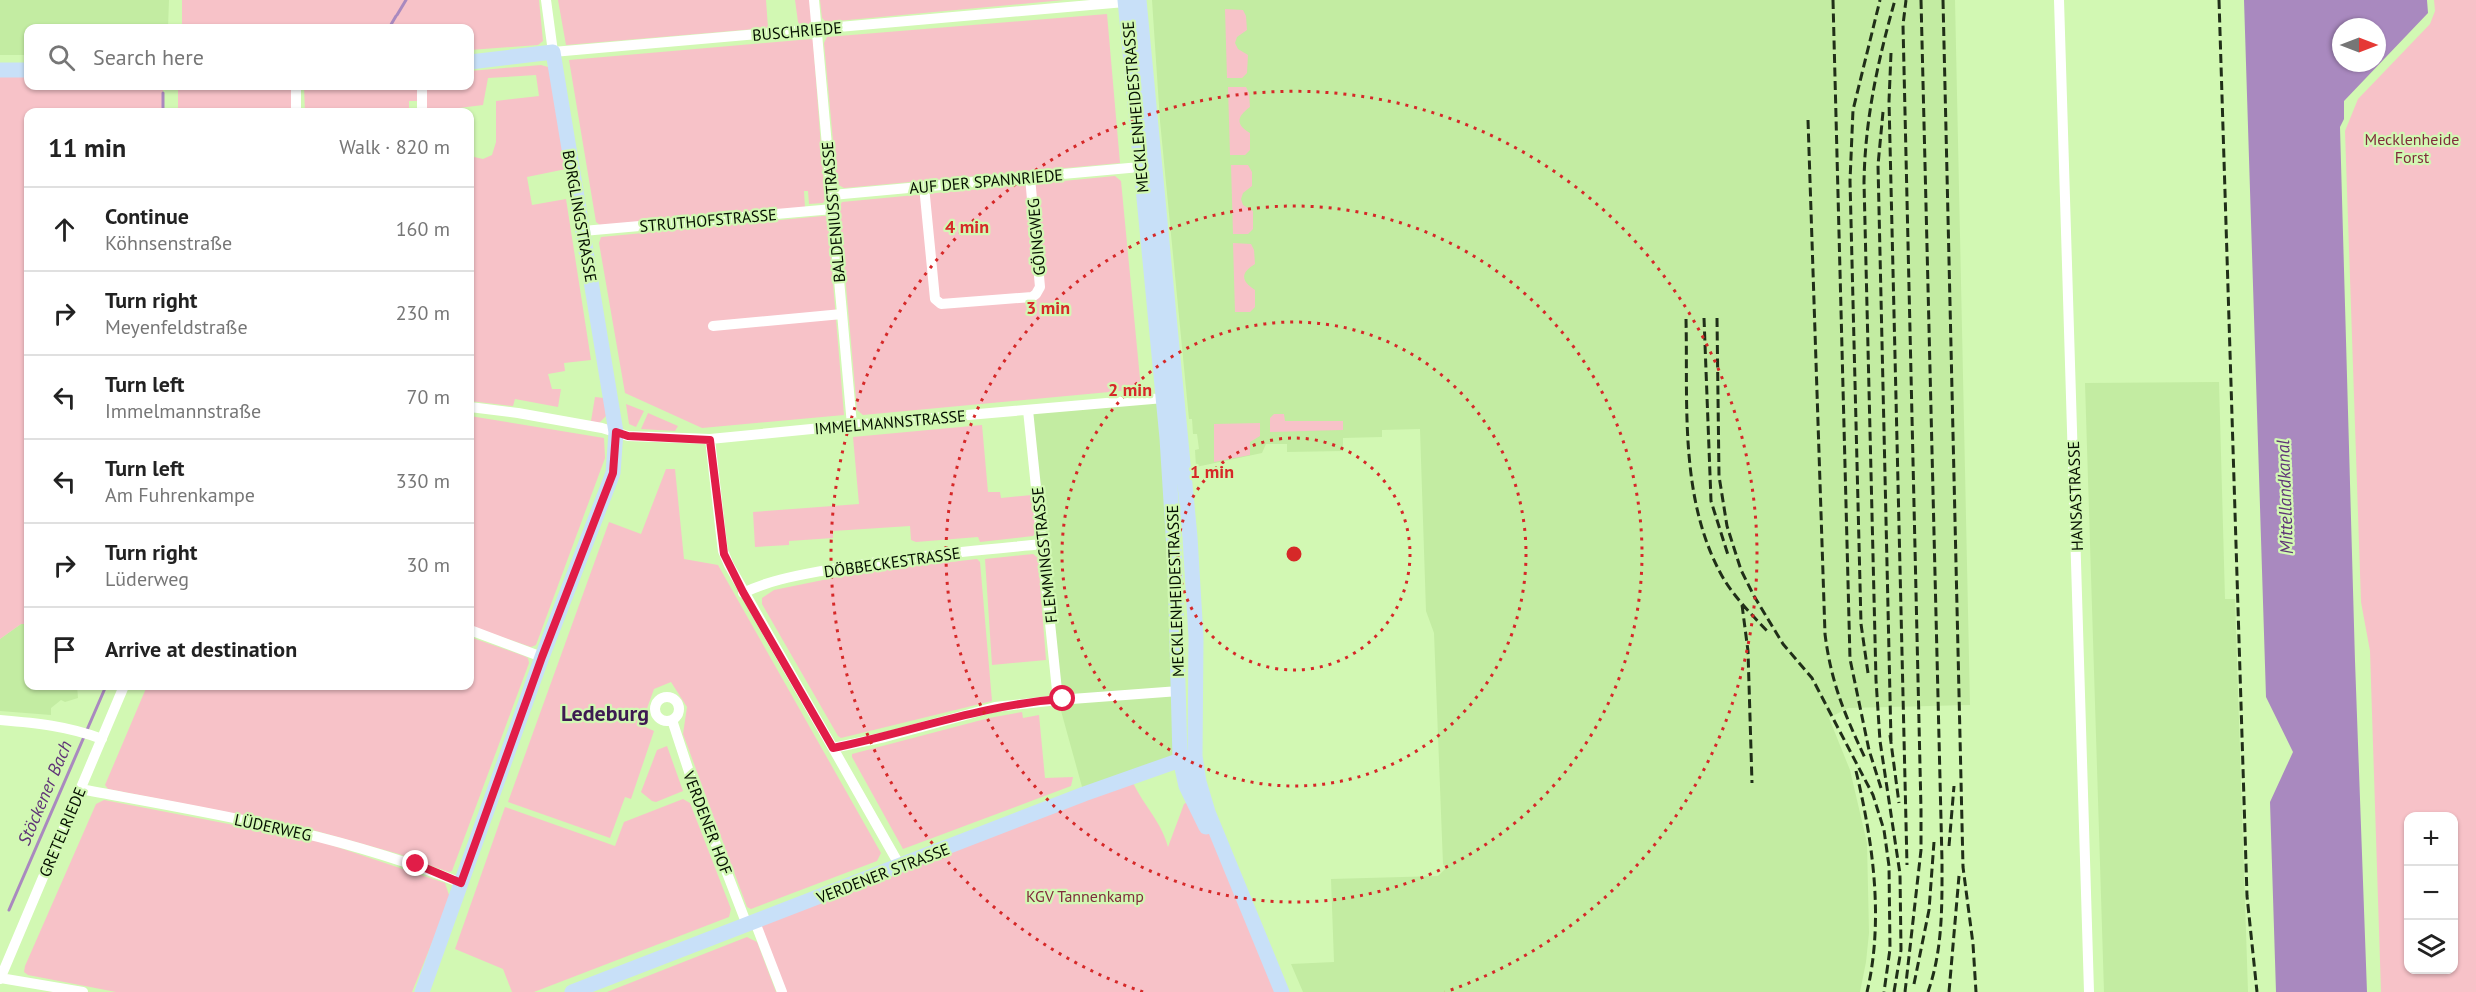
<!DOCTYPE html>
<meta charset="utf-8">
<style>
body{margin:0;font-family:"PT Sans",sans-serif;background:#f6f6f6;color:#222}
.controls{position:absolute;right:18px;bottom:18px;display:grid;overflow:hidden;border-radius:12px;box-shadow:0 2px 4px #0004}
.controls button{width:54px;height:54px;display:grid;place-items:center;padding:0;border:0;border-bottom:2px solid #e0e0e0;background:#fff;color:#222;font:30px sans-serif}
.compass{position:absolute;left:2332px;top:18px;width:54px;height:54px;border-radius:50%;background:#fff;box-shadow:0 2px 4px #0004;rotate:90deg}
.stop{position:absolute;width:18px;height:18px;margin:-14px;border:4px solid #e11d48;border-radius:50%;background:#fff}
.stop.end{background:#e11d48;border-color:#fff;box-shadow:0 2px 6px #0008}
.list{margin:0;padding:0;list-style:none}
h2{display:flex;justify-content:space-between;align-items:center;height:78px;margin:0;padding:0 24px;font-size:26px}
h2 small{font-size:20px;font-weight:400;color:#767676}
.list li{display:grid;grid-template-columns:39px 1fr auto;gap:18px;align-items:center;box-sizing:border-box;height:84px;padding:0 24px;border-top:2px solid #e0e0e0}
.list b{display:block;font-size:22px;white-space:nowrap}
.list p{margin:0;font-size:20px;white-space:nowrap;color:#767676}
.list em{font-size:20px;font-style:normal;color:#767676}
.icon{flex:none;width:33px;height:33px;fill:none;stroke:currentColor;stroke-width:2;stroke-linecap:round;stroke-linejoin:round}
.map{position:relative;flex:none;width:2476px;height:992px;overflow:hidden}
.search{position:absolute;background:#fff;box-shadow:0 2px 4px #0004;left:24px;top:24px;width:450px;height:66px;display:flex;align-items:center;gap:15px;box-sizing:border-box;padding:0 21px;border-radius:12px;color:#767676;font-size:22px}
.panel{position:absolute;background:#fff;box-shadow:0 2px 4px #0004;left:24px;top:108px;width:450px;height:582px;border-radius:12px}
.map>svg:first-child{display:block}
.built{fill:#c3eca2}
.green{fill:#f7c2c8;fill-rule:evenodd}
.water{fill:#a989bf;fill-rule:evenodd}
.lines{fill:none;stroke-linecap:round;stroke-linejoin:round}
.stream{stroke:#a989bf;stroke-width:3}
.street{stroke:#fff;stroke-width:10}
.secondary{stroke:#c8e0f8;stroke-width:15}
.rail{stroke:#202f18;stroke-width:3;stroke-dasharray:9 4.5;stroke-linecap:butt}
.route{stroke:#e11d48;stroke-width:8}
.ring{fill:none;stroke:#d62828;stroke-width:3;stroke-dasharray:3 6}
.labels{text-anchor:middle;stroke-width:4.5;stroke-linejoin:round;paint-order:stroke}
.street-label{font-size:16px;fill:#051000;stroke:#d2f8b3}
.park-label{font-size:16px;fill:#802c3d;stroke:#d2f8b3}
.water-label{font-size:18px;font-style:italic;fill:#5f3477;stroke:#d2f8b3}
.district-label{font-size:22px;font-weight:bold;fill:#3d1a51;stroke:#d2f8b3}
.centre{fill:#d62828;stroke:#d2f8b3;stroke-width:3}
.ring-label{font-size:18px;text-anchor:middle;font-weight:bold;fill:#d62828;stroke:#d2f8b3;stroke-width:4.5;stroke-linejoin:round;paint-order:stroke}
</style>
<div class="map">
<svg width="2476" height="992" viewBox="0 0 2476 992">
<rect width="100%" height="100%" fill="#d2f8b3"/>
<!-- built -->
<path class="built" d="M0,0H169L168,28H28V55H0Z
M1152,0H1955L1970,705L1848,708L1829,718L1850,770L1867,843L1869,933L1866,962L1860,992H1303L1291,964L1334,962L1331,879L1438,876L1446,868L1443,864L1434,633L1426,611L1420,429L1382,430V437L1343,438V451L1287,452V444H1266L1262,453L1196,467L1195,450L1199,449L1197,434H1193L1192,419H1189L1160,121Z
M2219,382L2225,599H2235L2248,992H2104L2085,383Z
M1164,398L1180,759L1084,794L1058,700L1028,410Z
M21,624H28V686H77L78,698L65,702L61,700L51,708V715L0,711V639Z"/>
<!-- green -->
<path class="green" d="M182,0H539L543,41L538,45L470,50V28H182Z
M558,0H766L768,28L566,45Z
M795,0H811L813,19L810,24L800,25L798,22Z
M820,0H1064L826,22L822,18Z
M2434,0H2476V992H2381L2370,651L2361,602L2345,131L2358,99L2430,24L2435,11ZM2408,816H2454V970H2408Z
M1225,9L1243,10L1246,16L1247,30L1237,37L1235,43L1238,49L1248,55L1247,73L1242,78H1227Z
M1107,14L1120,163L844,188L837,184L824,43L827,37Z
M811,39L813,40L825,200L823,203L809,204L808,191H804L805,208L600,225L596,222L569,60Z
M541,65L548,67L550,73L566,169L527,177L532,205L566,199L591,360L564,363L565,371L548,374L552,389H561L558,407L515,399L513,406L470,401V156L483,159L492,155L496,142V101L539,96L536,75L488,78L483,105L427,112V86H470V71Z
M0,70H28V86H163V112H28V624H21L0,639Z
M178,86H291V112H178Z
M304,86H417L418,101H409V112H305Z
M1228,87H1246L1249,93L1250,107C1236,117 1236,125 1250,133V150L1245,155H1230Z
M1231,165H1248L1252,172V186L1243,193L1241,199L1243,205L1253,211V229L1248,234H1233Z
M1115,176L1121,181L1141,389L863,415L857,410L839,207L842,202Z
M823,216H826L828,223L844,415L702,428L625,393L599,243L601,237Z
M1233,243L1251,244L1254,250L1255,264C1240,273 1241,281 1255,290V307L1250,312H1235Z
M595,397L604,398L606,416L599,423L591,421Z
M626,404L644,411L636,427L629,424Z
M648,413L678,426L675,431L641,429Z
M1274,414H1284L1285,421H1343V430L1270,432V418Z
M470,416L604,438L605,458L536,645L531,647L470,626Z
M1260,423V436L1250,442V455L1214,462V424Z
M982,425L988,492H1000L1001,498L1032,495L1036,533L1033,536L980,542L978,537L916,542L911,540L910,526L833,531V538L789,541V545L755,547L753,512L859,504L853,437Z
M666,469H675L684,559L718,565L881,853L877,861L751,909L747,907L683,734L687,707L671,682L654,689L641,725L654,731L631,799L625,797L610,838L508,802L609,522L641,534Z
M1033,554L1038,558L1046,660L992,665L985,559Z
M977,559L980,562L992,701L841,738L838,736L762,604V598L774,590L862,572Z
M470,637L524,656L528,658L529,663L452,871L449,872L399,854L298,826L108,789L105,785L147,686H470Z
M1022,712L1023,718L1039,715L1045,778L1073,777L1071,786L903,849L852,757V754L989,718Z
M667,746L683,791L656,802L652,801L641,792L657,750Z
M1131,778C1141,803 1161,820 1168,847L1184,804L1191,800L1236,883L1282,992H782L755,922Z
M683,799L690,803L731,909L729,917L534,992H512L503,969L455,949L505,807L615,846L624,822Z
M104,800L322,842L445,883L450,898L412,992H116L28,975L24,972L25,966L96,804Z
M747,937L757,942L776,992H607Z"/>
<!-- water -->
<path class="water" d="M2244,0H2427L2428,13L2344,101V119L2340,127L2355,661L2367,992H2276L2270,802L2293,752L2266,697ZM2341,27H2377V63H2341Z"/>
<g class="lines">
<!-- stream -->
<path class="stream" d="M397,15L406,0
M389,28L396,16
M163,112V93
M9,910L106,686"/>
<!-- street -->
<path class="street" d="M546,0L553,52L1125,2
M814,0L852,425
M2059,0L2089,992
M296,112V86
M422,112V86
M924,186L935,299L941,304L1032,297L1036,294L1040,287L1030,177
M832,195L1140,167
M583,231L833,209
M713,326L842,314
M470,407L518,413L602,428L628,436L710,439L852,425L1164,398
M1028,410L1058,700
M710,439L721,535L723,551L729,565L900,866
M743,593C772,579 801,575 832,569C902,557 972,551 1043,544
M470,630L542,657
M655 709a12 12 0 1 1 24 0a12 12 0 1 1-24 0Z
M0,720C36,723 68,726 102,739
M672,720L695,790L747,925
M833,748L885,737L995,707L1058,700L1179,691
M80,789C209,813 339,833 461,883
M755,922L782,992
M0,978L83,992
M0,979L124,686"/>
<!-- secondary -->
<path class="secondary" d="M1125,0L1167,438L1175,565L1180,759L1186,786L1206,827
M1139,0L1190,537L1196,637L1195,756L1199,782L1208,812L1282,992
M0,70H28
M422,992L542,657L613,473L616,432L553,52L470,62
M572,992L1084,794L1189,757"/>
<!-- rail -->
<path class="rail" d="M1833,0L1850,659L1869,750L1881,788
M1921,0L1942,861C1942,905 1943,949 1928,992
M1943,0L1963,867L1973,944L1976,992
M2219,0L2247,896L2257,992
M1891,53L1889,101L1907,865
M1883,112L1878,165L1891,741
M1808,120L1825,634C1831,682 1844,713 1865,758
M1704,318L1711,501L1728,555
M1717,318L1719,476L1727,526L1741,570L1754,596L1783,644L1812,678L1873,795L1884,830L1889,866L1890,949L1884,992
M1686,319C1688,405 1679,498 1722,576C1734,597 1752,615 1769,633
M1742,605L1748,651L1752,783
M1868,673L1861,624L1850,181L1853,110L1880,0
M1890,735L1899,803
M1856,771C1873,842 1884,920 1867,992
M1949,846L1954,786
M1914,984L1929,910L1934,842
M1894,992L1901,950L1900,874L1880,741L1876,680L1864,182C1865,119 1878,60 1895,0
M1905,992L1921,850V810L1903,25L1906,0
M1949,992L1959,876"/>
</g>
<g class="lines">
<!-- route -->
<path class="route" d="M416,864L461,883L542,657L613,473L616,432L628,436L710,440L724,554L743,592L833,748C910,732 985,704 1063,699"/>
</g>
<!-- distance rings -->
<g class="ring">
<circle cx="1294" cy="554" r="116"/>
<circle cx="1294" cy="554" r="232"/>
<circle cx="1294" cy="554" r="348"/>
<path d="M1143 992A463 463 0 1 1 1445 992"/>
</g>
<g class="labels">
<!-- street labels -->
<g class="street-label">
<text transform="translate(797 31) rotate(-5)" y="6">BUSCHRIEDE</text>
<text transform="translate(1135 107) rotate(-95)" y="6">MECKLENHEIDESTRASSE</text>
<text transform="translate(986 181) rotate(-5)" y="6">AUF DER SPANNRIEDE</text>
<text transform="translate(833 212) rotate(-95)" y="6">BALDENIUSSTRASSE</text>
<text transform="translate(580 216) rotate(80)" y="6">BORGLINGSTRASSE</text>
<text transform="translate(708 220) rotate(-5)" y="6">STRUTHOFSTRASSE</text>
<text transform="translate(1036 237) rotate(-95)" y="6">GÖINGWEG</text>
<text transform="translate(890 422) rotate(-5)" y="6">IMMELMANNSTRASSE</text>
<text transform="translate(2075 496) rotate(-92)" y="6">HANSASTRASSE</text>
<text transform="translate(1044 555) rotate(-96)" y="6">FLEMMINGSTRASSE</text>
<text transform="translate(892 562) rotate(-8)" y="6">DÖBBECKESTRASSE</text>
<text transform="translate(1175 591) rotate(-92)" y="6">MECKLENHEIDESTRASSE</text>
<text transform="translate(708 823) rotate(69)" y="6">VERDENER HOF</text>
<text transform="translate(273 827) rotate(12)" y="6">LÜDERWEG</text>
<text transform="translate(62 832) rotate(-67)" y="6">GRETELRIEDE</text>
<text transform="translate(883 873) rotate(-21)" y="6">VERDENER STRASSE</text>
</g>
<!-- park labels -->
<g class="park-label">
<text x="2412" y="145">Mecklenheide<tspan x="2412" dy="18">Forst</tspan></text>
<text x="1085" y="902">KGV Tannenkamp</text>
</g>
<!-- water labels -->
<g class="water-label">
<text transform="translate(2285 497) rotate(-92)" y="6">Mittellandkanal</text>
<text transform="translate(45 793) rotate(-67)" y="6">Stöckener Bach</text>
</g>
<!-- district labels -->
<g class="district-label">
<text x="605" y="721">Ledeburg</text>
</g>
</g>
<circle cx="1294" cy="554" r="9" class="centre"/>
<g class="ring-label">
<text x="967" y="233">4 min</text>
<text x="1048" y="314">3 min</text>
<text x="1130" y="396">2 min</text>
<text x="1212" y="478">1 min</text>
</g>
</svg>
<div class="controls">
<button>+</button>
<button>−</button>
<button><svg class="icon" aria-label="layers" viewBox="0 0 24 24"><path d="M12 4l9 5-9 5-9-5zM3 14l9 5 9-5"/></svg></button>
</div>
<svg class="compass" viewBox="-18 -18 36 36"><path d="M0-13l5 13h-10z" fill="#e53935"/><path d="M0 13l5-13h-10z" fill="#767676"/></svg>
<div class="stop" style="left:1063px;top:699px"></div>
<div class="stop end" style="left:416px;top:864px"></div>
<div class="search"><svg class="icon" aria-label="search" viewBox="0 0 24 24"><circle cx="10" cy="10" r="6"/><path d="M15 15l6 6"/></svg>Search here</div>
<section class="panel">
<h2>11 min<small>Walk · 820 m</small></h2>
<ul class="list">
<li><svg class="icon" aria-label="ahead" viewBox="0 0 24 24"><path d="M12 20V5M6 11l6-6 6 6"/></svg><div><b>Continue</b><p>Köhnsenstraße</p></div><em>160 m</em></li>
<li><svg class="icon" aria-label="right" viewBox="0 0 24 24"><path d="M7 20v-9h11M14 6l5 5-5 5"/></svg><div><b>Turn right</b><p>Meyenfeldstraße</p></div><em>230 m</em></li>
<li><svg class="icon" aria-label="left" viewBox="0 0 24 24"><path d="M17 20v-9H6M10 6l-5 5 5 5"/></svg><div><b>Turn left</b><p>Immelmannstraße</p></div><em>70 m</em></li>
<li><svg class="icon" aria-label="left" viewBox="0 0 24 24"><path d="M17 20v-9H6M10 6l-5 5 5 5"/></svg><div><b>Turn left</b><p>Am Fuhrenkampe</p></div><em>330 m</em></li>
<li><svg class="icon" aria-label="right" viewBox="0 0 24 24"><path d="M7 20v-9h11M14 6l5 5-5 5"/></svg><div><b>Turn right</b><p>Lüderweg</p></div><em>30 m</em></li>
<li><svg class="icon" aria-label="arrive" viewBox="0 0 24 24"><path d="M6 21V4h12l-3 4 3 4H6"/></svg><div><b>Arrive at destination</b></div></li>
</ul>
</section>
</div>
